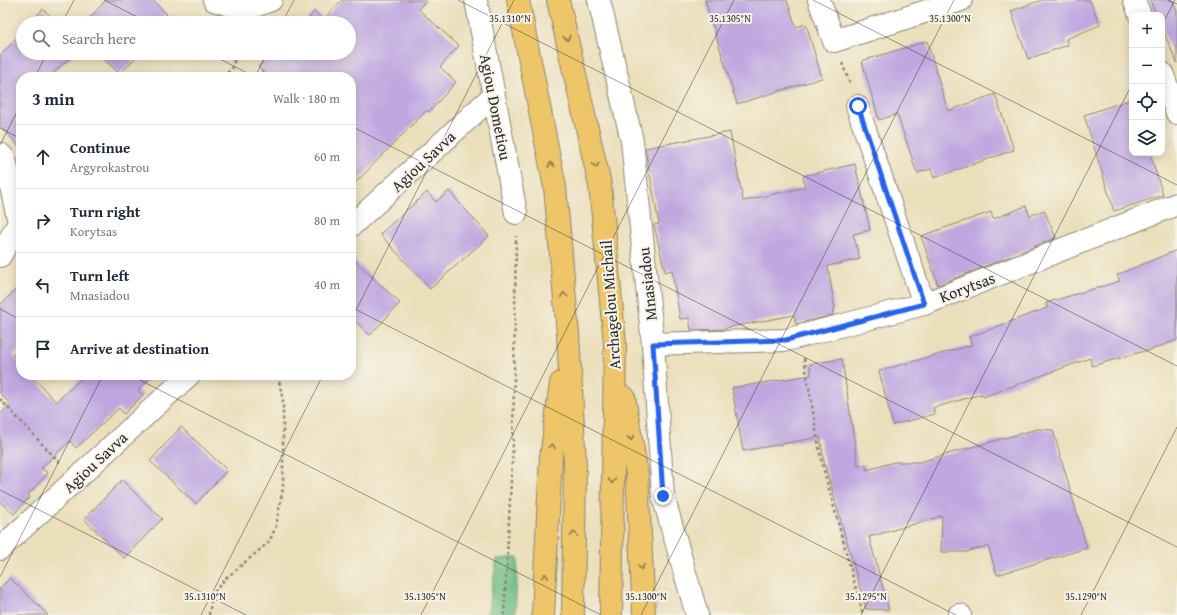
<!DOCTYPE html>
<meta charset="utf-8">
<style>
body{margin:0;font-family:"Gentium Book Plus",serif;background:#f6f6f7;color:#1f2937}
.controls{position:absolute;right:12px;top:12px;display:grid;overflow:hidden;border-radius:8px;box-shadow:0 2px 10px #0003}
.controls button{width:36px;height:36px;display:grid;place-items:center;padding:0;border:0;border-bottom:1px solid #e0e1e3;background:#fff;color:#1f2937;font:20px sans-serif}
.stop{position:absolute;width:12px;height:12px;margin:-9px;border:3px solid #2563eb;border-radius:50%;background:#fff}
.stop.end{background:#2563eb;border-color:#fff;box-shadow:0 1px 4px #0008}
.list{margin:0;padding:0;list-style:none}
h2{display:flex;justify-content:space-between;align-items:center;height:52px;margin:0;padding:0 16px;font-size:17px}
h2 small{font-size:13px;font-weight:400;color:#747a83}
.list li{display:grid;grid-template-columns:26px 1fr auto;gap:12px;align-items:center;box-sizing:border-box;height:64px;padding:0 16px;border-top:1px solid #e0e1e3}
.list b{display:block;font-size:15px;white-space:nowrap}
.list p{margin:0;font-size:13px;white-space:nowrap;color:#747a83}
.list em{font-size:13px;font-style:normal;color:#747a83}
.icon{flex:none;width:22px;height:22px;fill:none;stroke:currentColor;stroke-width:2;stroke-linecap:round;stroke-linejoin:round}
.map{position:relative;flex:none;width:1177px;height:615px;overflow:hidden}
.search{position:absolute;background:#fff;box-shadow:0 2px 10px #0003;left:16px;top:16px;width:340px;height:44px;display:flex;align-items:center;gap:10px;box-sizing:border-box;padding:0 14px;border-radius:22px;color:#747a83;font-size:15px}
.panel{position:absolute;background:#fff;box-shadow:0 2px 10px #0003;left:16px;top:72px;width:340px;height:308px;border-radius:16px}
.map>svg:first-child{display:block}
.forest{fill:#6fbc86;stroke:#4d7458}
.building{fill:#bfa7e0}
.lines{fill:none;stroke-linecap:round;stroke-linejoin:round}
.minor-casing{stroke:#8b8573;stroke-width:24}
.highway-casing{stroke:#8b8573;stroke-width:24}
.path{stroke:#8b8573;stroke-width:2.5;stroke-dasharray:3 3;stroke-linecap:butt}
.minor{stroke:#fff;stroke-width:22}
.highway{stroke:#eec569;stroke-width:22}
.oneway{stroke:#8c784a}
.route{stroke:#2563eb;stroke-width:5}
.ticks{fill:none;stroke:#2b2b2b;stroke-width:1;stroke-opacity:0.45}
.labels{text-anchor:middle;stroke-width:4;stroke-linejoin:round;paint-order:stroke}
.street-label{font-size:16px;fill:#2b2b2b;stroke:#f7f3e8}
.ticks-label{font-size:10px;text-anchor:middle;fill:#2b2b2b;stroke:#f7f3e8;stroke-width:4;stroke-linejoin:round;paint-order:stroke}
</style>
<div class="map">
<svg width="1177" height="615" viewBox="0 0 1177 615">
<rect width="100%" height="100%" fill="#f7f3e8"/>
<filter id="ink" filterUnits="userSpaceOnUse"><feTurbulence type="fractalNoise" baseFrequency=".025" numOctaves="2"/><feDisplacementMap in="SourceGraphic" scale="8" xChannelSelector="R" yChannelSelector="G"/><feConvolveMatrix kernelMatrix="1 2 1 2 8 2 1 2 1" color-interpolation-filters="sRGB"/></filter>
<filter id="wash" filterUnits="userSpaceOnUse"><feTurbulence type="fractalNoise" baseFrequency=".012" numOctaves="4" result="noise"/><feDisplacementMap in="SourceGraphic" scale="16" xChannelSelector="R" yChannelSelector="G"/><feGaussianBlur stdDeviation="0.9" result="paint"/><feColorMatrix in="noise" values="0 0 0 0 0 0 0 0 0 0 0 0 0 0 0 0 0 1.4 0 .05"/><feComposite in="paint" operator="in"/></filter>
<g filter="url(#wash)">
<rect width="100%" height="100%" fill="#ebdfbb"/>
<!-- forest -->
<path class="forest" d="M518,557L515,615H487L497,559Z"/>
<g id="blocks">
<!-- building -->
<path class="building" d="M106,0H152L167,14L159,23H85Z
M342,0H427L418,9L459,46L440,67L456,82L429,112L427,110L351,187V77H268L258,67L271,53H349V23H304L315,11L323,20Z
M705,0H787L796,27L806,24L822,78L737,104Z
M1042,0H1090L1100,25L1066,39L1068,45L1028,59L1011,11Z
M1150,0H1172L1177,11V63L1162,28V15H1156Z
M43,9L57,23H30Z
M23,31V53H75L49,77H21V148L0,126V56Z
M927,41L948,111L995,94L1014,150L934,178L931,169L917,173L897,114L879,120L862,61Z
M97,53H140L120,74Z
M1132,99V153H1150L1163,195L1114,211L1084,115Z
M730,132L743,201L805,187L803,176L855,164L870,230L853,234L860,259L828,266L835,310H832L833,315L796,324L794,315L726,328V329L691,330L689,318L680,319L672,270L665,272L654,225L659,224L645,148Z
M449,191L489,236L430,289L380,234L427,192L436,202Z
M1026,206L1030,216L1044,210L1056,238L938,285L921,236L991,212L993,219Z
M1177,250V340L1148,351V350L1092,366L1090,358L983,397L981,394L933,408L935,414L893,425L879,371L972,345L969,337L1047,308L1046,303L1120,281L1117,275Z
M351,257L400,303L370,335L351,317Z
M21,285V348L13,355L21,364V375H31L56,402L85,375H153L138,390L143,395L124,414L119,408L76,448L70,441L41,468L48,473L28,495L30,497L14,514L0,502V415L10,404L0,393V305Z
M842,359L858,466L865,464L867,470L894,462H919L1037,429L1053,430L1087,548L997,575L988,546L966,552H941L942,516L869,537L889,610L866,609L824,462L820,437L743,451L732,388L811,375L810,364Z
M181,427L227,470L196,504L150,461Z
M122,480L162,519L124,558L84,519Z
M10,578L48,615H0V588Z"/>
</g>
</g>
<g filter="url(#ink)">
<use href="#blocks" fill-opacity="0" stroke="#8b8573" stroke-width="1"/>
<g class="lines">
<defs>
<path id="minor" d="M214,0L245,10L271,0
M476,0L516,213
M599,0L632,141L653,344L663,496L697,615
M819,0L834,41L961,0
M1134,0L1140,15
M1162,73L1177,113
M857,106L924,304
M0,154L5,159L19,223L0,256
M351,226L494,95
M653,344L786,340L924,304L1177,204
M0,549L189,375
M959,615H960"/>
<path id="highway" d="M518,0L555,187L568,334L575,465L573,615
M558,0L600,185L615,344L611,615
M624,397L637,474L644,615
M543,615L551,457L561,383"/>
</defs>
<!-- minor casing -->
<use href="#minor" class="minor-casing"/>
<!-- highway casing -->
<use href="#highway" class="highway-casing"/>
<!-- path -->
<path class="path" d="M842,63L850,84
M223,77L233,67L236,53
M804,358L821,459L863,615
M0,399L60,463
M209,615L212,595L225,579L269,542L276,526L283,488V401L278,375
M504,615L513,443L516,236"/>
<!-- minor -->
<use href="#minor" class="minor"/>
<!-- highway -->
<use href="#highway" class="highway"/>
</g>
<!-- one-way arrows -->
<defs><path id="oneway-chevron" d="M-2-3.5L2.5 0L-2 3.5" fill="none" stroke-width="1.6" stroke-linecap="round" stroke-linejoin="round"/></defs>
<g class="oneway">
<use href="#oneway-chevron" transform="translate(567 38) rotate(77)"/>
<use href="#oneway-chevron" transform="translate(551 165) rotate(-101)"/>
<use href="#oneway-chevron" transform="translate(596 165) rotate(77)"/>
<use href="#oneway-chevron" transform="translate(564 295) rotate(-95)"/>
<use href="#oneway-chevron" transform="translate(631 438) rotate(80)"/>
<use href="#oneway-chevron" transform="translate(552 446) rotate(-82)"/>
<use href="#oneway-chevron" transform="translate(612 481) rotate(91)"/>
<use href="#oneway-chevron" transform="translate(574 534) rotate(-89)"/>
<use href="#oneway-chevron" transform="translate(641 567) rotate(87)"/>
<use href="#oneway-chevron" transform="translate(545 576) rotate(-87)"/>
</g>
</g>
<g class="lines" filter="url(#ink)">
<!-- route -->
<path class="route" d="M663,496L653,344L786,340L924,304L858,106"/>
</g>
<!-- ticks -->
<path class="ticks" d="M104,0L149,23M458,0L1177,366M813,0L1177,185M1168,0L1177,4M62,23L74,0M282,23L294,0M1162,25L1175,0M208,53L255,77M35,77L47,53M255,77L267,53M351,126L1177,547M0,128L21,139M0,145L21,104M351,307L956,615M0,309L21,320M351,320L514,0M130,375L601,615M0,490L246,615M0,577L103,375M201,615L323,375M421,615L734,0M641,615L954,0M861,615L1132,84M1081,615L1177,427"/>
<g class="labels">
<!-- street labels -->
<g class="street-label">
<text transform="translate(496 107) rotate(79)" y="6">Agiou Dometiou</text>
<text transform="translate(423 161) rotate(-43)" y="6">Agiou Savva</text>
<text transform="translate(647 284) rotate(-96)" y="6">Mnasiadou</text>
<text transform="translate(967 287) rotate(-21)" y="6">Korytsas</text>
<text transform="translate(610 305) rotate(-94)" y="6">Archagelou Michail</text>
<text transform="translate(95 462) rotate(-43)" y="6">Agiou Savva</text>
</g>
</g>
<g class="ticks-label">
<text x="510" y="22">35.1310°N</text>
<text x="730" y="22">35.1305°N</text>
<text x="950" y="22">35.1300°N</text>
<text x="205" y="600">35.1310°N</text>
<text x="425" y="600">35.1305°N</text>
<text x="646" y="600">35.1300°N</text>
<text x="866" y="600">35.1295°N</text>
<text x="1086" y="600">35.1290°N</text>
</g>
</svg>
<div class="controls">
<button>+</button>
<button>−</button>
<button><svg class="icon" aria-label="locate" viewBox="0 0 24 24"><circle cx="12" cy="12" r="6"/><path d="M12 2v4M12 18v4M2 12h4M18 12h4"/></svg></button>
<button><svg class="icon" aria-label="layers" viewBox="0 0 24 24"><path d="M12 4l9 5-9 5-9-5zM3 14l9 5 9-5"/></svg></button>
</div>
<div class="stop" style="left:858px;top:106px"></div>
<div class="stop end" style="left:663px;top:496px"></div>
<div class="search"><svg class="icon" aria-label="search" viewBox="0 0 24 24"><circle cx="10" cy="10" r="6"/><path d="M15 15l6 6"/></svg>Search here</div>
<section class="panel">
<h2>3 min<small>Walk · 180 m</small></h2>
<ul class="list">
<li><svg class="icon" aria-label="ahead" viewBox="0 0 24 24"><path d="M12 20V5M6 11l6-6 6 6"/></svg><div><b>Continue</b><p>Argyrokastrou</p></div><em>60 m</em></li>
<li><svg class="icon" aria-label="right" viewBox="0 0 24 24"><path d="M7 20v-9h11M14 6l5 5-5 5"/></svg><div><b>Turn right</b><p>Korytsas</p></div><em>80 m</em></li>
<li><svg class="icon" aria-label="left" viewBox="0 0 24 24"><path d="M17 20v-9H6M10 6l-5 5 5 5"/></svg><div><b>Turn left</b><p>Mnasiadou</p></div><em>40 m</em></li>
<li><svg class="icon" aria-label="arrive" viewBox="0 0 24 24"><path d="M6 21V4h12l-3 4 3 4H6"/></svg><div><b>Arrive at destination</b></div></li>
</ul>
</section>
</div>
